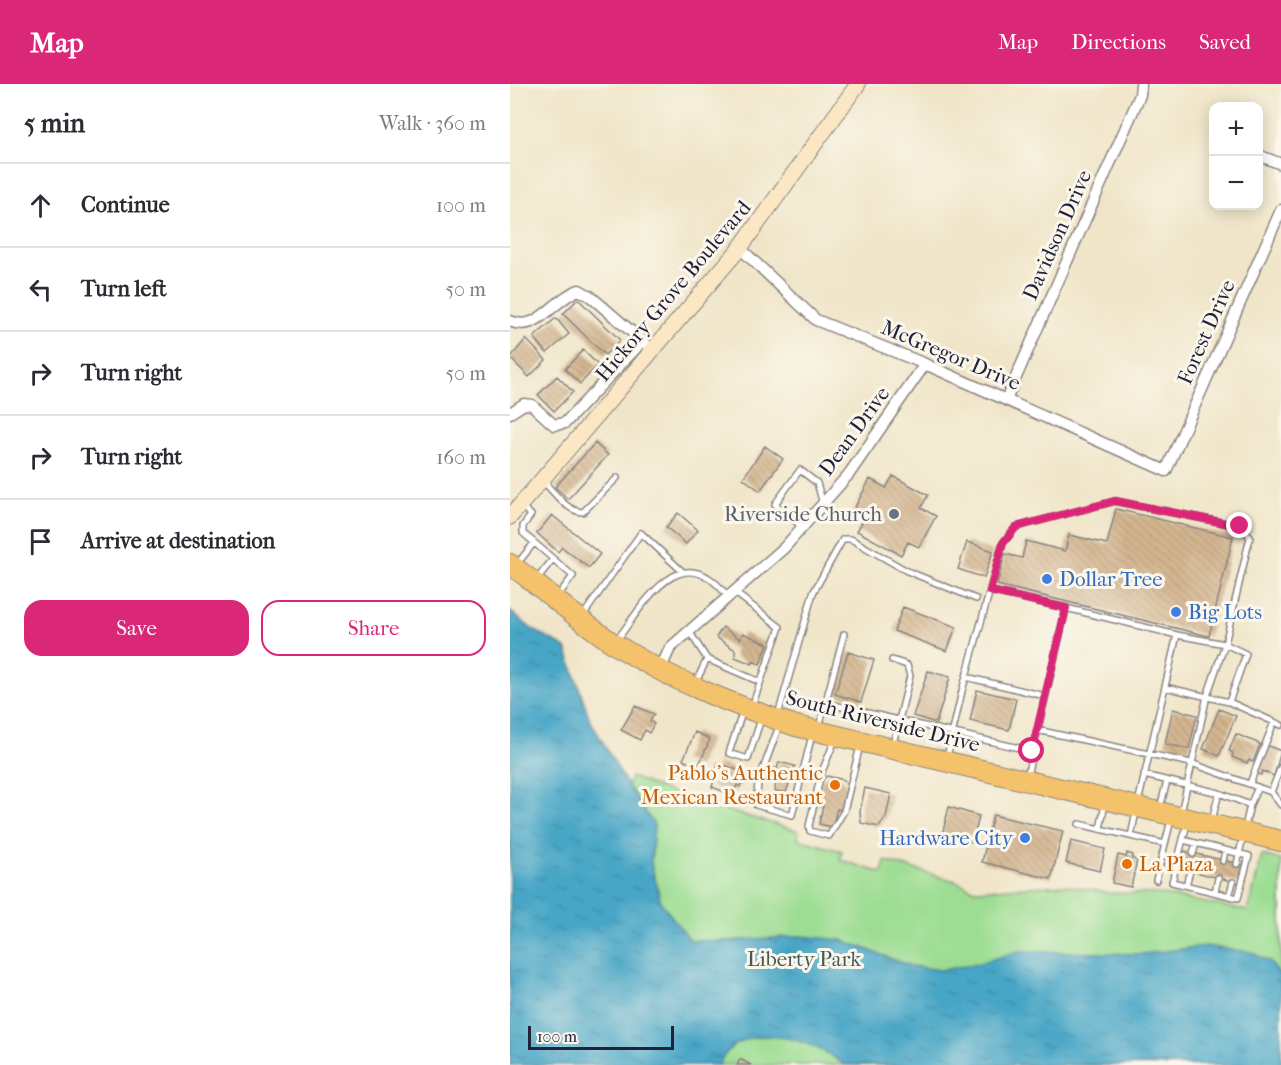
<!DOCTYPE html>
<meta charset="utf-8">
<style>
body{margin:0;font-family:"IM FELL French Canon",serif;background:#f2f2f3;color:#2b2b33}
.controls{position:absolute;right:18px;top:18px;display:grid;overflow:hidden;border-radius:12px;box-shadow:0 3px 15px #0003}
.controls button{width:54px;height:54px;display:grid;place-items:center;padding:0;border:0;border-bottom:2px solid #e1e1e2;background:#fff;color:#2b2b33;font:30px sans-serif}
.scale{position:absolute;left:18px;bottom:15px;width:146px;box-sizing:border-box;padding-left:6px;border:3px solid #22223b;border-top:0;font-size:16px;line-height:21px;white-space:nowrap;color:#22223b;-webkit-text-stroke:4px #fbf7ec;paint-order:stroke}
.stop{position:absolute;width:18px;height:18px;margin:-14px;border:4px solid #db2777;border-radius:50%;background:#fff}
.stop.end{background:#db2777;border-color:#fff;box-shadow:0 2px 6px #0008}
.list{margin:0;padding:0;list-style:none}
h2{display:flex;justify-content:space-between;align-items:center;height:78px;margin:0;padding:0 24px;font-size:26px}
h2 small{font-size:20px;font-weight:400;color:#7c7c81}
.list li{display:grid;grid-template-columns:39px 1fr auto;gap:18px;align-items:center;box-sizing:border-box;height:84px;padding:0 24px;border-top:2px solid #e1e1e2}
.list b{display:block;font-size:22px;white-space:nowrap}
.list em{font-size:20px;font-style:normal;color:#7c7c81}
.actions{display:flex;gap:12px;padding:18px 24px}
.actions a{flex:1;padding:14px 0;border:2px solid #db2777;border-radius:18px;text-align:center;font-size:21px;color:#db2777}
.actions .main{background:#db2777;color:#fff}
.icon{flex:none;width:33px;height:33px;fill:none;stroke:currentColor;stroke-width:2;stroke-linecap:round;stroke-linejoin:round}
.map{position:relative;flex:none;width:771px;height:981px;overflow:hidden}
header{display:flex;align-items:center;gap:36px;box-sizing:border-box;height:84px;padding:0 30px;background:#db2777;color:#fff}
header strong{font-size:28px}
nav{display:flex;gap:33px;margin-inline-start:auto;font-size:21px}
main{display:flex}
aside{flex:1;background:#fff}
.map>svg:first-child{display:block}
.green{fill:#9ddd93;stroke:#608067;stroke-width:1.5}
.water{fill:url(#water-ripples);stroke:#346480;stroke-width:1.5}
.building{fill:url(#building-back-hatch)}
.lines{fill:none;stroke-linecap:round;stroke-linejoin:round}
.lane-casing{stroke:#898482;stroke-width:8}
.street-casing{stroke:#898482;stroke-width:13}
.secondary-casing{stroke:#898482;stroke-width:17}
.highway-casing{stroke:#898482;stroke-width:22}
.lane{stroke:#fff;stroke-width:5}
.street{stroke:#fff;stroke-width:10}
.secondary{stroke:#fbe7c3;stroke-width:15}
.highway{stroke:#f4c26a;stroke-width:20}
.route{stroke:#db2777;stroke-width:8}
.worship-dot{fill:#6b7280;stroke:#fbf7ec;stroke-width:2}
.shop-dot{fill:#3f7fe0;stroke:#fbf7ec;stroke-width:2}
.food-dot{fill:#e8710a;stroke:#fbf7ec;stroke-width:2}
.labels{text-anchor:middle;stroke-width:6;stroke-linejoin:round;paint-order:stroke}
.street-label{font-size:21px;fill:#22223b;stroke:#fbf7ec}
.worship-label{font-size:21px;fill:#5b616d;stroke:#fbf7ec;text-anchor:end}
.shop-label{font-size:21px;fill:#366cbe;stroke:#fbf7ec;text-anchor:start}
.food-label{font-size:21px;fill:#c56008;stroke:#fbf7ec;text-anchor:end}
.park-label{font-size:21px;fill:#475a55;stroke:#fbf7ec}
</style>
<header>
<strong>Map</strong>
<nav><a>Map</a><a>Directions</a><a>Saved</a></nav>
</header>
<main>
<aside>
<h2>5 min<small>Walk · 360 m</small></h2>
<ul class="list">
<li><svg class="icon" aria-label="ahead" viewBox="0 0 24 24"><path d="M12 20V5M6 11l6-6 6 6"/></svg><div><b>Continue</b></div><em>100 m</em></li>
<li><svg class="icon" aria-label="left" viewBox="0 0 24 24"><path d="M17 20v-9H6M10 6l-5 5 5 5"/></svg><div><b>Turn left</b></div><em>50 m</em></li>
<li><svg class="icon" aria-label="right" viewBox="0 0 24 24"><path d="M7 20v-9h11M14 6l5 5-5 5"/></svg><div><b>Turn right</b></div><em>50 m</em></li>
<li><svg class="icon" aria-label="right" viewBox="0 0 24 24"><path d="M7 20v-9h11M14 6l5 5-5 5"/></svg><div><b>Turn right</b></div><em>160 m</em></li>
<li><svg class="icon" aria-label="arrive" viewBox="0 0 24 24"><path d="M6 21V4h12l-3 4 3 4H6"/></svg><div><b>Arrive at destination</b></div></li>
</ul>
<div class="actions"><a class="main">Save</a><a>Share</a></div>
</aside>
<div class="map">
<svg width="771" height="981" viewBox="0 0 771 981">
<defs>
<pattern id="water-ripples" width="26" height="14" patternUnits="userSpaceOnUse" patternTransform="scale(1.5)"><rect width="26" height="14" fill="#47a6c6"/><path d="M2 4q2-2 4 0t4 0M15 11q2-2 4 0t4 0" fill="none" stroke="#3b87a2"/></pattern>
<pattern id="building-back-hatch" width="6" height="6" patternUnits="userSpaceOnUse" patternTransform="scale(1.5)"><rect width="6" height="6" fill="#d4b690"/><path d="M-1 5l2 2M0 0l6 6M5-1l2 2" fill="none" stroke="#b69c7d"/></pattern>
</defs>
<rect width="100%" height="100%" fill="#fbf7ec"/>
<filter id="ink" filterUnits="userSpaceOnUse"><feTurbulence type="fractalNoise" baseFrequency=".0167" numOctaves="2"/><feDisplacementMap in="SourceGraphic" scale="12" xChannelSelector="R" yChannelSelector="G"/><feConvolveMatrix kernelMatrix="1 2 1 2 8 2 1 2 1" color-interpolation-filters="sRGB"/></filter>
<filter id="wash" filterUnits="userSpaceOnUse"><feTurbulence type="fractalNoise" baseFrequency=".008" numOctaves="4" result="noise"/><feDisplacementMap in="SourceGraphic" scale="24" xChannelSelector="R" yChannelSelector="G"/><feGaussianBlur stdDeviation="1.35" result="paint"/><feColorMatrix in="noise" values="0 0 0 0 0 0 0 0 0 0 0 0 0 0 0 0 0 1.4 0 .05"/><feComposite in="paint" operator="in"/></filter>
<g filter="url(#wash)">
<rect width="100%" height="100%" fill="#f0e5c8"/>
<!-- green -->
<path class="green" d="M121,693L180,716L289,747L288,755L332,767L330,776L372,789L375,777L445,797L465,806L554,801L599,809L649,810L738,827L752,771L771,776V981H207L180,856L151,819L141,779L144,741L118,702Z"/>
<!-- water -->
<path class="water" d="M0,527L22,545L56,564L80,636L118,702L144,741L141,779L151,819L180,856L215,857L290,852L332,856L401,882L431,886L467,880L508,867L632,870L695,862L741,868L760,878L771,893V981H334C303,954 229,933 209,981H0Z"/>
<g id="blocks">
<!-- building -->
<path class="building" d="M68,215L110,256L95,271L53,230Z
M46,234L59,250L37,269L24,253Z
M16,255L36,276L19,293L0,274Z
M73,266L88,281L70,300L55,285Z
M47,292L63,308L44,327L28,311Z
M85,359L98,371L58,415L45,403Z
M255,362L273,375L250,407L233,394Z
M383,392L418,411L411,424L426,432L409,463L398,458L391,471L347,447L354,435L342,429L360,395L376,404Z
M606,425L723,453L699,552L487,501L495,470L512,474L516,457L555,467L559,451L597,460Z
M168,429L188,446L176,460L156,443Z
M42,431L90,470L79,484L52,463L48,468L27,449Z
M457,458L483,467L474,494L448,485Z
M393,523L446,543L437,567L384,547Z
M213,543L230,555L233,549L258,560L250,580L243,577L242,580L225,573V566L206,553Z
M338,568L364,576L351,618L325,610Z
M418,587L440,593L426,639L403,632Z
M467,606L506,615L499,646L460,637Z
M125,622L144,630L140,637L144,640L139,649L135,646L130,656L111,646Z
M663,625L687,631L679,665L655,660Z
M709,625L726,632L709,672L693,665Z
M185,648L200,655L188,683L173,676Z
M726,650L750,660L743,678L739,676L737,679L722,673L723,669L719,667Z
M756,661L771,667L764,692L752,687L751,691L745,689Z
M269,678L285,682L276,708L265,707L266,695L254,692L256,682L267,685Z
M208,679L236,689L230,703L227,701L223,711L202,703Z
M317,692L334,696L337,702L331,726L327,725L322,743L309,740L313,722L306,720L312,696Z
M355,704L381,710L376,733L369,743L351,739L350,727Z
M439,723L469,732L463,758L432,751Z
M483,731L553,747L541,795L472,778Z
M561,757L595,765L590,787L556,779Z
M674,767L733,781L729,799L670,784Z
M617,769L623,771L622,775L627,776L621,803L602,799L608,771L616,773Z
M230,975L241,981H227Z"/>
</g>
</g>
<g filter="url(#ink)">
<use href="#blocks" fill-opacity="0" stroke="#898482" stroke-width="1.5"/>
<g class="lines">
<defs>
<path id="lane" d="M33,397C44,408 57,428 73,428L107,394
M12,423L21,431L13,442V449L63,492L47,513
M292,443L265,420L290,386L307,399L313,420
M7,480L24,459
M27,495L43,475
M480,507L556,524
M224,508L270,543L242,622
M72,533L131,449L173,488
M179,547L197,575L250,598
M667,551L715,560L697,612L671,729
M107,556C135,518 172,451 218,513
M382,576L397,581L400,592L383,660
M456,593L535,612
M186,598L197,575
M655,603L719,618
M315,619L522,667
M233,626L219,669L238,675L251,635
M268,631L303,509L333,455H341L397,487L466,515
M269,642L248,699L246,721L282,731L302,651
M309,643L334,550
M527,646L681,679L761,708L771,721
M325,656L311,690L299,742L300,747L319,752L334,727L350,662
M437,673L452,607L493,459L506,443L605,417L730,442L740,453L715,560L736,570L719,618L771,641
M634,691L709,709L740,721L748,703
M517,692L556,524L667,551L628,719
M740,699L764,638
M761,708L771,683
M595,720L590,745L655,760L661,736
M650,724L657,697
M702,736L709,709
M569,740L590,745
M735,743L740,721
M621,752L626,728
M673,756L739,772L728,814L662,798L677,740
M683,770L686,759
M713,777L715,766
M727,780L733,752
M646,796L655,760
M676,801L680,787
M705,808L708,794
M719,812L723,798"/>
<path id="street" d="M748,71L771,80
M230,164L306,236L415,280L656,387L771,126
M0,237C28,250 44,214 69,206L80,212L136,260
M496,316L630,11L631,0
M0,329L14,320L22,321L44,341L55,339L126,264L131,256
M150,586L160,564L274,464L339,390L415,280"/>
<path id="secondary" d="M0,433L230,164L348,0"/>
<path id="highway" d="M0,480C35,506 69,537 106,561C165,598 221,620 286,642L771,757"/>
</defs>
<!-- lane casing -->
<use href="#lane" class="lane-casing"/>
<!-- street casing -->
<use href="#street" class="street-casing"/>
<!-- secondary casing -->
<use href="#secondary" class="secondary-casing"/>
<!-- highway casing -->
<use href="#highway" class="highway-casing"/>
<!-- lane -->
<use href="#lane" class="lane"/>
<!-- street -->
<use href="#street" class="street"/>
<!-- secondary -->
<use href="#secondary" class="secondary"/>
<!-- highway -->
<use href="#highway" class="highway"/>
</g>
</g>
<g class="lines" filter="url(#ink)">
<!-- route -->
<path class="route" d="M522,667L556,524L480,507L493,459L506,443L605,417L730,442"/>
</g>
<!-- markers -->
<circle class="worship-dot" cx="384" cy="430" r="6"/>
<g class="shop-dot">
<circle cx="537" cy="495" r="6"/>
<circle cx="666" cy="528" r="6"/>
<circle cx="515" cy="754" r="6"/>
</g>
<g class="food-dot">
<circle cx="325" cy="701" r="6"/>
<circle cx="617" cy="780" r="6"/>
</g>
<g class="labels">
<!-- street labels -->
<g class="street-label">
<text transform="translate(547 151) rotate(-66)" y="7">Davidson Drive</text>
<text transform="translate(163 207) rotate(-50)" y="7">Hickory Grove Boulevard</text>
<text transform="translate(696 248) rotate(-66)" y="7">Forest Drive</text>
<text transform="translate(441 271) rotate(23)" y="7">McGregor Drive</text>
<text transform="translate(344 347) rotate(-54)" y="7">Dean Drive</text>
<text transform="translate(373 637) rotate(14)" y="7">South Riverside Drive</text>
</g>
<!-- worship labels -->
<g class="worship-label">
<text x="372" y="437">Riverside Church</text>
</g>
<!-- shop labels -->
<g class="shop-label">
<text x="549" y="502">Dollar Tree</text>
<text x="678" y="535">Big Lots</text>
<text x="503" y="761" text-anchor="end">Hardware City</text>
</g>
<!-- food labels -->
<g class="food-label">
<text x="313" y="696">Pablo's Authentic<tspan x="313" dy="24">Mexican Restaurant</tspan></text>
<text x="629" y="787" text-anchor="start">La Plaza</text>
</g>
<!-- park labels -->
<g class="park-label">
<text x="294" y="882">Liberty Park</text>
</g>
</g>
</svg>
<div class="controls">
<button>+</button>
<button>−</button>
</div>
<div class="scale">100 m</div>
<div class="stop" style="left:522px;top:667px"></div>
<div class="stop end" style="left:730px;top:442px"></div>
</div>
</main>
